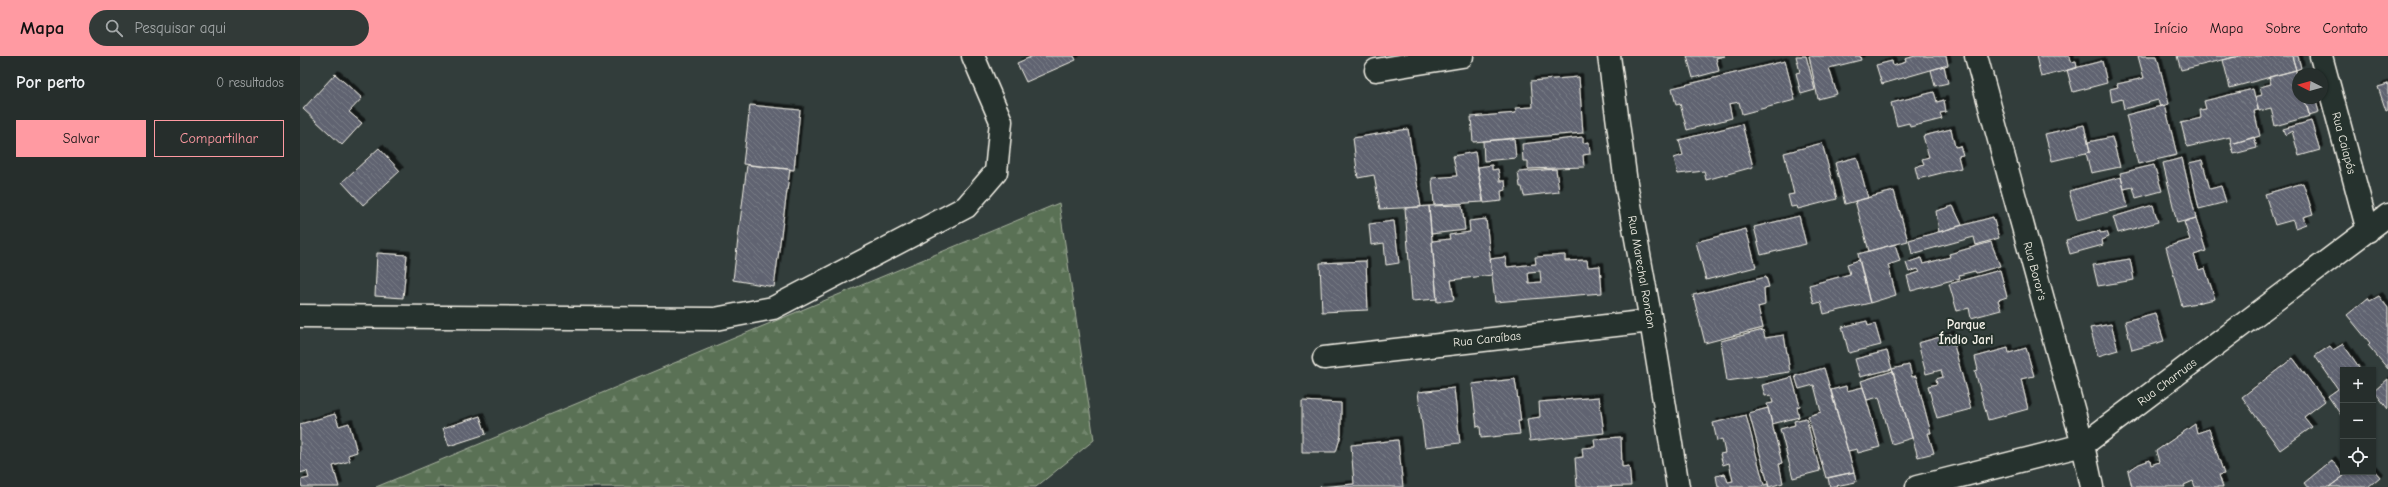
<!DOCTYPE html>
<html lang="pt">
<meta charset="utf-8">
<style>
body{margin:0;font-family:"Comic Neue",sans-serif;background:#323a38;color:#f1f3f6}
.controls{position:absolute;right:12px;bottom:12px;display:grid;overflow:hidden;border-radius:0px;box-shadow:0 1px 3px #0004}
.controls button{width:36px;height:36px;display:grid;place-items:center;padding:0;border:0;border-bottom:1px solid #424a48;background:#262e2c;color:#f1f3f6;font:20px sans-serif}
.compass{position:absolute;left:1992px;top:12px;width:36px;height:36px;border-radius:50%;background:#262e2c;box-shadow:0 1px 3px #0004;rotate:275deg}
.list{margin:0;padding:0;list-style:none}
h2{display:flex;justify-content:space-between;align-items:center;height:52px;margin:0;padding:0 16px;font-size:17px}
h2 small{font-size:13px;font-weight:400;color:#a4a8a9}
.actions{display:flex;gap:8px;padding:12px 16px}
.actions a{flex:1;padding:9px 0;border:1px solid #ff9aa2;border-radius:0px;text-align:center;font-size:14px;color:#ff9aa2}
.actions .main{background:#ff9aa2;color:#111}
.icon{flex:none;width:22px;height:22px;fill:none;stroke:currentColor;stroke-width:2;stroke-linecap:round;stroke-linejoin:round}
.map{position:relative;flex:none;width:2088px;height:431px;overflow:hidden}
header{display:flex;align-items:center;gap:24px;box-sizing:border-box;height:56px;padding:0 20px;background:#ff9aa2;color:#111}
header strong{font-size:19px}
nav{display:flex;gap:22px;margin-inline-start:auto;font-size:14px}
.search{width:280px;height:36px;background:#323a38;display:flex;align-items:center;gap:10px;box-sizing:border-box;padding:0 14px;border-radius:22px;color:#a4a8a9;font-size:15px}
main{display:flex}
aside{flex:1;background:#262e2c}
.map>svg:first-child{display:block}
.forest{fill:url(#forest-firs);stroke:#a7b19e}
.building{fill:url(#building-back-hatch);stroke:#f4f1e8;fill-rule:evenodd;filter:url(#shadow)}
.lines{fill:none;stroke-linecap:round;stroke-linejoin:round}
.street-casing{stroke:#f4f1e8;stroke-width:25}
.secondary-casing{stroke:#f4f1e8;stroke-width:25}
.street{stroke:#26332d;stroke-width:22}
.secondary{stroke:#26332d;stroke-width:22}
.labels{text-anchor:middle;stroke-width:4;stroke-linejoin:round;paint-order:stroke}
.street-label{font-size:12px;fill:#f4f1e8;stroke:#26332d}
.neighbourhood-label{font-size:13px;font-weight:bold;fill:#f4f1e8;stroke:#26332d}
</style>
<header>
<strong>Mapa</strong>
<div class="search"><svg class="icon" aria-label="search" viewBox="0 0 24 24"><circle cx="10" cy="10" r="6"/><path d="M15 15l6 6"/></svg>Pesquisar aqui</div>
<nav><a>Início</a><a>Mapa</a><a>Sobre</a><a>Contato</a></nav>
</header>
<main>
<aside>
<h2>Por perto<small>0 resultados</small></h2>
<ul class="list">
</ul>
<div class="actions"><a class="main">Salvar</a><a>Compartilhar</a></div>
</aside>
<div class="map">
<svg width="2088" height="431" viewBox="0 0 2088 431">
<defs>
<pattern id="forest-firs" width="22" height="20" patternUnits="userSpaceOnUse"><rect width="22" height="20" fill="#5a7155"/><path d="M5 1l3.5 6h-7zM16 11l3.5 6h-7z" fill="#72866d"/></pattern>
<pattern id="building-back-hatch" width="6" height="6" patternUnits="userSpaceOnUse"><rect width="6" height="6" fill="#606471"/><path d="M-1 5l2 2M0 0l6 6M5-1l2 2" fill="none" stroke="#777b85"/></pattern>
<filter id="shadow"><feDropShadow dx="3.5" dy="-3.5" stdDeviation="0" flood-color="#0009"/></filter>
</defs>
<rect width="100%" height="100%" fill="#323d3b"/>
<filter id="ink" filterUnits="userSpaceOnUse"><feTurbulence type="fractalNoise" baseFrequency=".025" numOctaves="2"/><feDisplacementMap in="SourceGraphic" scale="8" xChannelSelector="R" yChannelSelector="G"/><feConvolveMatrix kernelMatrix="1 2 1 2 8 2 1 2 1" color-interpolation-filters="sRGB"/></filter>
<g filter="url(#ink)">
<!-- forest -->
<path class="forest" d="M759,147L794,384L736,431H76Z"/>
<!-- building -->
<path class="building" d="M733,0H774L776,4L726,26L717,7Z
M1387,0H1425L1416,2L1419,15L1393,22Z
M1496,0H1506L1515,34L1501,38L1496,17L1500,16Z
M1509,0H1560L1561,4L1529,12L1537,38L1518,43Z
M1615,0H1646L1648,9L1582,28L1576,9L1592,5L1593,10L1606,6L1605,3Z
M1736,0H1770L1771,6L1776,5L1777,12L1741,21Z
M1838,0H1857L1869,48L1860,51L1858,44L1824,53L1822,43L1812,46L1810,33L1818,31L1817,28L1844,22Z
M1877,0H1939L1881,14Z
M1939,0H1992L1996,14L1930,32L1923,4Z
M1992,0H1998L2001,12L1996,14Z
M1485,5L1495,44L1442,58L1439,46L1429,48L1432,62L1387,74L1380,48L1376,49L1372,32Z
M1802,5L1807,27L1773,36L1767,14Z
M1644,10L1648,27L1635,30L1631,14Z
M1996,14L1998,42H2004L2010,60L1975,70L1971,52L1959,55L1955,41L1962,39L1960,31L1971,28L1969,21Z
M35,18L62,42L49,56L62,67L42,89L3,53Z
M1279,21L1283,77L1173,86L1171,61L1216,57L1215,52L1233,51L1231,25Z
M2088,28V54L2086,55L2078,31Z
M1953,33L1958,54L1954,55L1960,80L1931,88L1930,81L1887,91L1881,67L1901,62L1900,54L1906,53L1904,45Z
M1634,36L1637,46L1644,44L1646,56L1640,57L1642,63L1610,71L1609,67L1597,70L1591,47Z
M2015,42L2019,56L2009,59L2005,44Z
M450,49L500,54L494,114L443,108Z
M1865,49L1877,99L1838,108L1826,59Z
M2011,65L2020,94L1999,100L1992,75L1985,79L1983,73Z
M1442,68L1453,111L1406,124L1404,115L1378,118L1374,102L1383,99L1379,84Z
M1784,69L1790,96L1752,105L1745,78Z
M1108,73L1121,151L1080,153L1074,119L1058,122L1053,82Z
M1651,73L1655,91L1660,90L1663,99L1658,100L1661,112L1618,123L1615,111L1624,108L1622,103L1629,101L1623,80Z
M1283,81V87L1289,86L1290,98L1283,99L1284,111L1228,113V105H1223L1222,88Z
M1812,81L1820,111L1791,117L1786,97L1790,96L1788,86Z
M1954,81L1957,92L1934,98L1931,88Z
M1214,82L1216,102L1184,105L1183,85Z
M1522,87L1537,143L1498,153L1497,150L1491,151L1488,139L1494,138L1484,97Z
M79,92L100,115L63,149L42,126Z
M1175,96L1183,146L1134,149L1132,122L1157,120L1153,100Z
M1557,101L1568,142L1545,148L1535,107Z
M1882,102L1896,162L1877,167L1863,107Z
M1902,104L1910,133L1921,130L1926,146L1899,153L1889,107Z
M447,109L490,113L474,231L433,224Z
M1192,109V114L1198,113L1200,125H1205L1206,134L1201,135L1202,145L1184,147L1178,111Z
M1854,109L1862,135L1836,142L1833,131L1824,133L1820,117Z
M1256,113L1259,136L1224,140L1222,131H1220L1218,116Z
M1821,121L1828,151L1777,164L1769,135Z
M2003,127L2013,158L2003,161L2006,168L1995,172L1993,164L1975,169L1965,138Z
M1594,135L1608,185L1569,195L1555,145Z
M1162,149L1165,174L1131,178L1129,150Z
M1853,149L1858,166L1818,177L1813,161Z
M1129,150L1137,243L1112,245L1105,152Z
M1653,150L1662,169L1639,176L1636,155Z
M1499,160L1506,188L1461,199L1454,171Z
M1693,161L1699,182L1676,189L1674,181L1612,198L1609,184Z
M1896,162L1906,195L1894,199L1899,214L1905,212L1915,243L1882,250L1866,191L1890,184L1884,166Z
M1186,163L1192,219L1151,224L1154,244L1137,246L1132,185L1150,183L1149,179L1170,176L1169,165Z
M1094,165L1099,207L1086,209L1084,187L1071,189L1069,168Z
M1446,173L1456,211L1406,224L1396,186Z
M1800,175V177L1807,176L1809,181L1802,184L1803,189L1770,198L1766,184Z
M1691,186L1700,210L1676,217L1675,215L1659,219L1660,222L1611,235L1607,220L1620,216L1618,213L1609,216L1606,207L1621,202L1623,208L1650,201L1649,198Z
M1595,188L1600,205L1588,209L1596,239L1570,247L1558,198Z
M77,197L107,199L103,242L75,240Z
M1265,199V205L1287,204L1288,211L1300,210L1302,237L1195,246L1190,203L1205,201L1207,211L1236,208L1235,201ZM1240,215L1241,226L1229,227L1228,216Z
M1830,203L1834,224L1798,230L1793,209Z
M1559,204L1570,247L1524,258L1521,246L1514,248L1509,229L1550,218L1547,208Z
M1066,205L1068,254L1022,256L1020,207Z
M1700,214L1707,241L1698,244L1701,254L1671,262L1669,252L1657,255L1649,228Z
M1466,221L1469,231L1464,232L1465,249L1458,251L1463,272L1405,287L1393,239Z
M2079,240L2088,252V313L2068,289L2070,287L2047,259L2068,242L2070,245Z
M1855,257L1864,285L1832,294L1825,265Z
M1567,265L1568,270L1575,268L1581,289L1549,297L1542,271Z
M1811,268L1818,294L1798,300L1790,272Z
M1463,274L1465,282L1484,279L1490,316L1427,325L1421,285Z
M1651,278L1671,353L1637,362L1628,330L1637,328L1636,323L1643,321L1641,314L1626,318L1618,287Z
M2043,288L2061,314H2043V362L2028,340L2038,333L2015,300L2030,290L2033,294Z
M1708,292L1709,297L1726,292L1734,320L1721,323L1728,353L1688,364L1675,315L1678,314L1675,301Z
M1587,295L1592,313L1560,321L1555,303Z
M1993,302L2025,345L2004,361L2012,371L1980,394L1942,341Z
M1609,309L1612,321L1616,320L1631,377H1628L1634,397L1618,401L1592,313Z
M1524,312L1554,416L1526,422L1508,360L1521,356L1514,329L1499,333L1495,320Z
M1593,315L1612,382L1592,388L1579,341L1567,344L1561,325Z
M1492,321L1500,350L1497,351L1499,361L1472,368L1467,348L1473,347L1471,339L1465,340L1462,329Z
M1215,323L1221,365H1218L1220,378L1181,382L1180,370L1177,371L1172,328Z
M2088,323V353L2074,335Z
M1546,330L1547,335L1563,331L1580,391L1558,397L1557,393L1548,395L1531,334Z
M1154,332L1160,387L1125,391L1118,336Z
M1299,341L1304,377L1230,385L1227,363L1240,361L1239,346Z
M1002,345L1041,347V379L1036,396H1002Z
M1468,352L1482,407L1479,408L1483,427L1469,431L1449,357Z
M35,358L39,370L49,367L57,396L48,399L50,405L33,410L39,431H2L0,424L9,422L7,415L0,417V368Z
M1446,359L1464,429L1468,428L1469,431H1418L1416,420L1425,418L1428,426L1433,425L1429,407L1423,409L1420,398L1425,397L1422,383L1417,385L1413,367Z
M180,360L186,378L149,390L143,372Z
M1506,362L1520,415L1493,422L1480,373L1495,369L1494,365Z
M1895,368L1897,377L1909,373L1924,418L1919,419L1923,431H1895L1893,425L1884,429L1885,431H1832L1828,415L1839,408L1850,404L1851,409L1859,406L1856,395Z
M1321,381L1322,411L1329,410L1331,430L1277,431L1275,402L1283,401L1282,392L1295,391L1294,383Z
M1098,384L1103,431H1019L1054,428L1051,389Z
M2032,404L2044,420L2029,431H2007L2004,427Z
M2073,413L2080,421L2068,431H2029L2049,416H2073Z
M1554,416L1556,426L1530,431L1528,422Z"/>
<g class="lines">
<defs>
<path id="street" d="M1676,0L1783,389L1792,431
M2021,0L2068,175
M1076,14L1162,0
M0,260L415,263L473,252L666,151L696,116L701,65L673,0
M1024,302L1351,265
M1617,431L1783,389L2088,159"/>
<path id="secondary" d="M1309,0L1326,127L1351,265L1378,431"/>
</defs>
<!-- street casing -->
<use href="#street" class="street-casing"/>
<!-- secondary casing -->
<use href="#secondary" class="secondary-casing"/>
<!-- street -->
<use href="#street" class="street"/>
<!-- secondary -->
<use href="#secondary" class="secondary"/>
</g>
</g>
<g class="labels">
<!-- street labels -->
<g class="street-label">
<text transform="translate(2044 87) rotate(75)" y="4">Rua Caiapós</text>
<text transform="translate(1735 215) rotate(75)" y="4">Rua Boror's</text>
<text transform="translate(1342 216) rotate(80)" y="4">Rua Marechal Rondon</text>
<text transform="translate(1187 283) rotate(-6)" y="4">Rua Caraíbas</text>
<text transform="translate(1867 326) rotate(-37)" y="4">Rua Charruas</text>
</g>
<!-- neighbourhood labels -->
<g class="neighbourhood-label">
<text x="1666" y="273">Parque<tspan x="1666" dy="15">Índio Jari</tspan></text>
</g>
</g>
</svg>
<div class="controls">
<button>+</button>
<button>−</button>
<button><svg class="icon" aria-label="locate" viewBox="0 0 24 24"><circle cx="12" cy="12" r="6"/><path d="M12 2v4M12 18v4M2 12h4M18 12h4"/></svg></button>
</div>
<svg class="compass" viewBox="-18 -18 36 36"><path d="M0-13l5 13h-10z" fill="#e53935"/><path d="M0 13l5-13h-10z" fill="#a4a8a9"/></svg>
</div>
</main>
